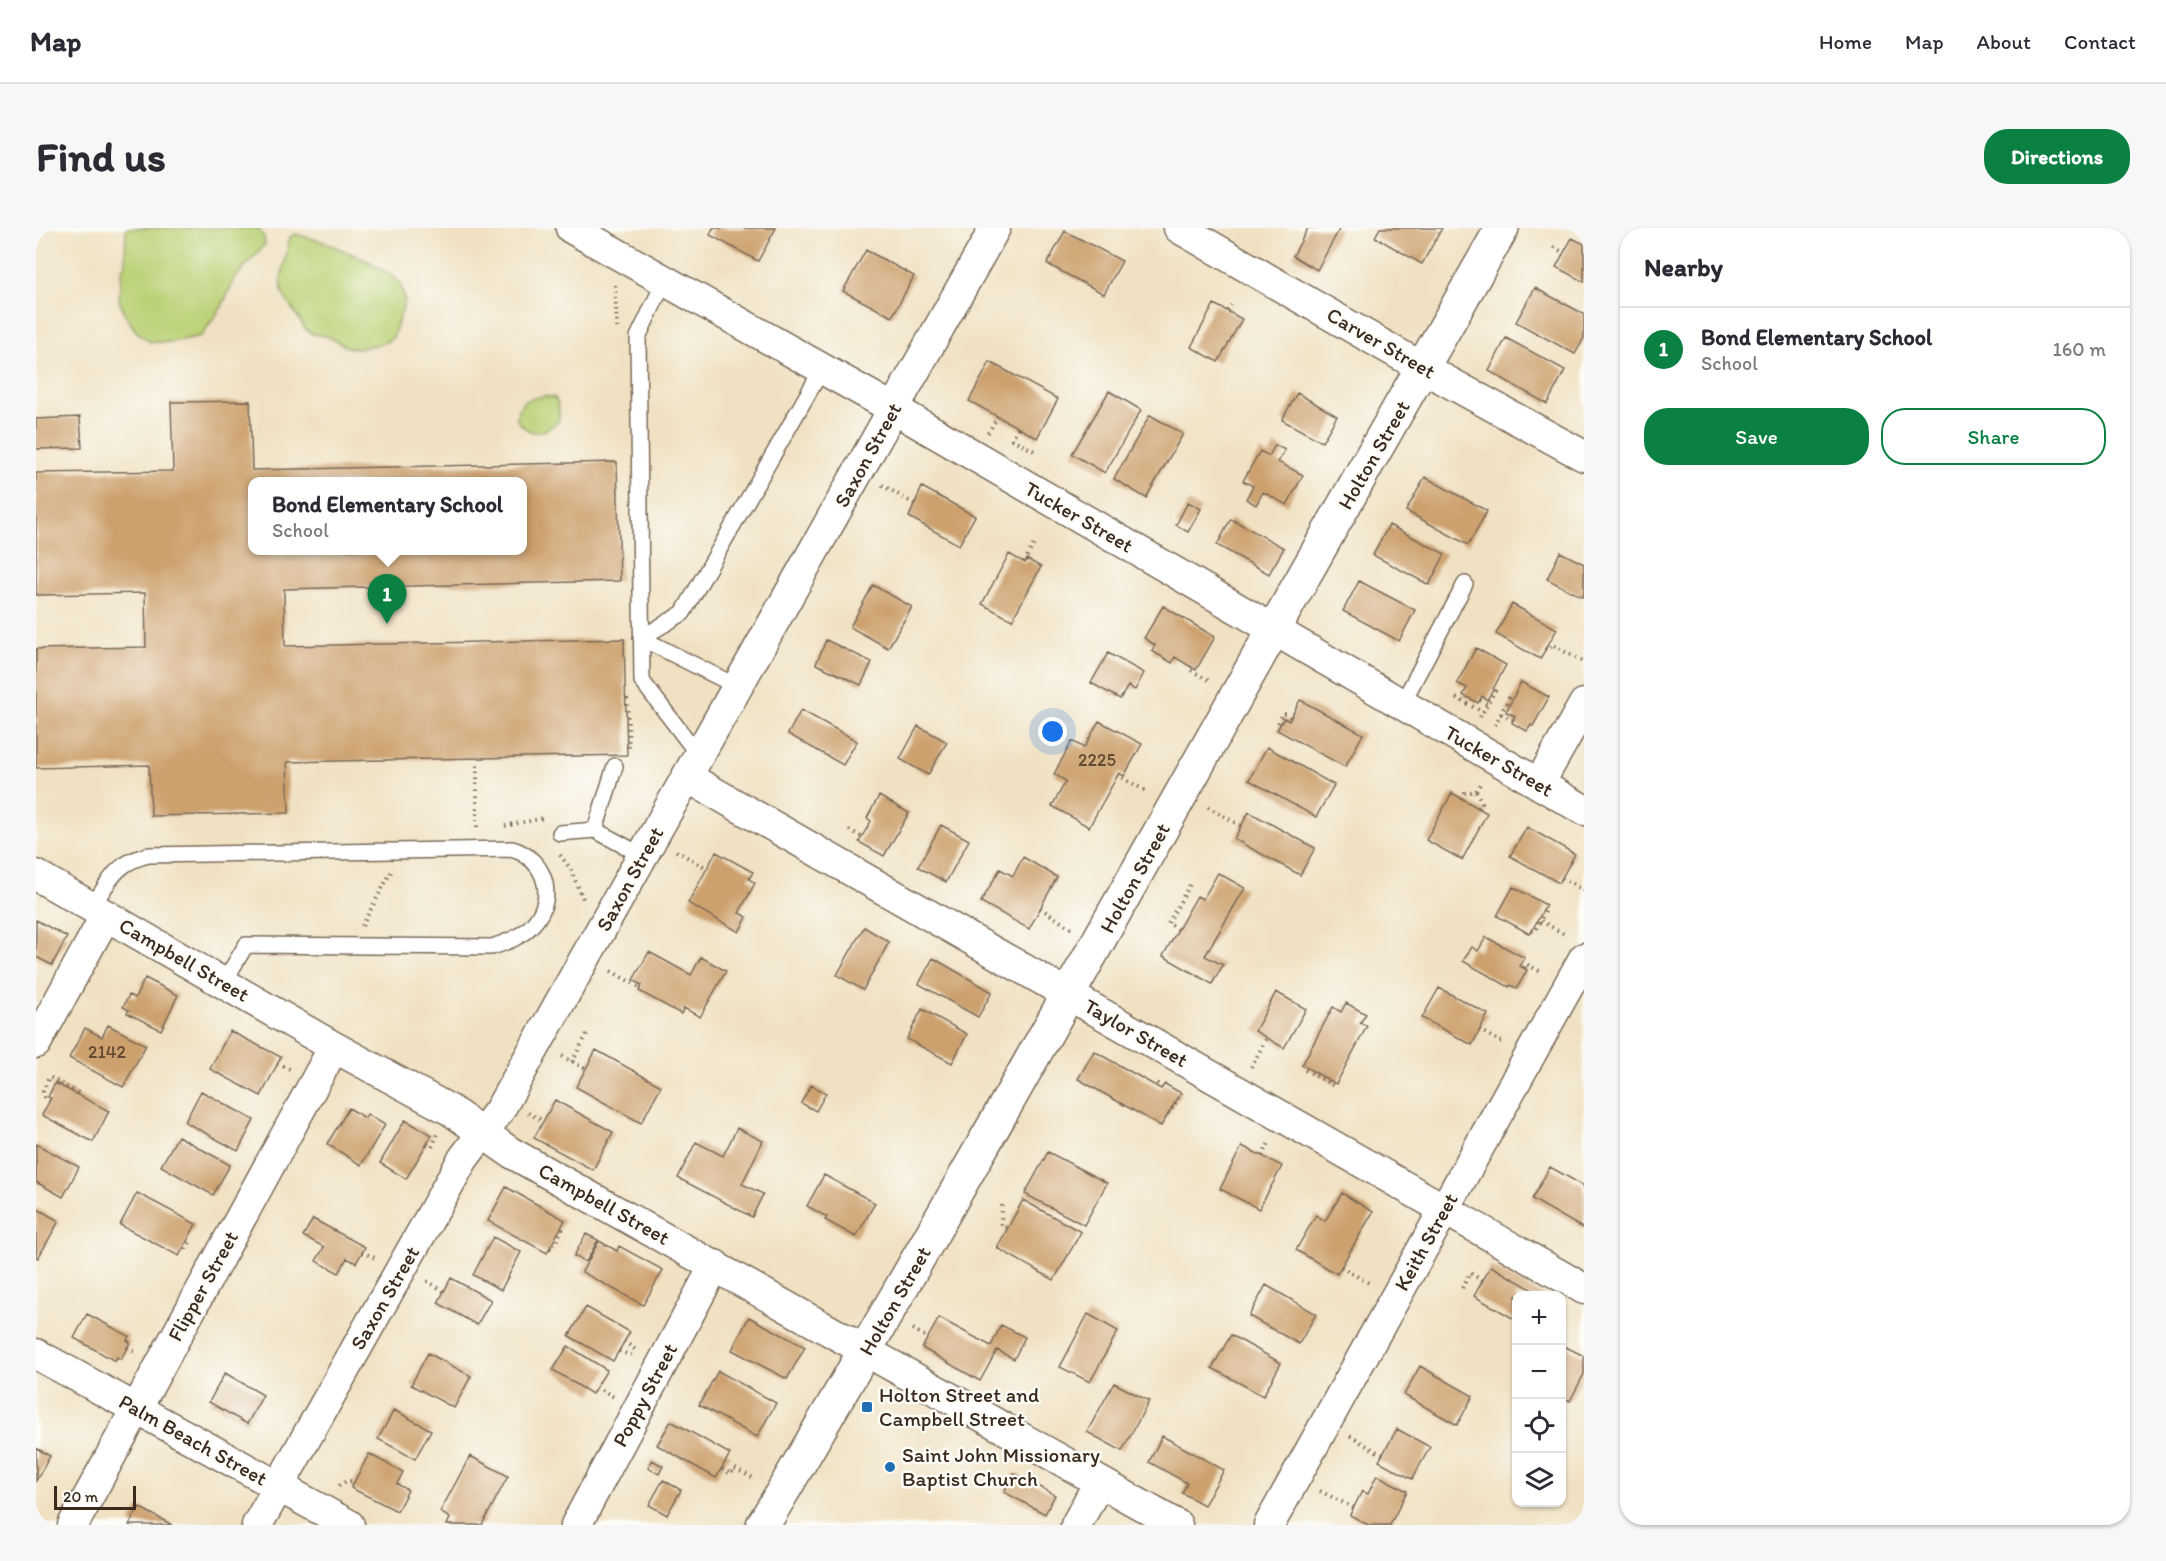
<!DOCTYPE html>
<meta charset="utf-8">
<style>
body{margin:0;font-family:Itim,sans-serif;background:#f7f7f7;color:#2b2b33}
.controls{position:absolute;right:18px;bottom:18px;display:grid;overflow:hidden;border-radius:12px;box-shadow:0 2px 4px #0004}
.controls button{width:54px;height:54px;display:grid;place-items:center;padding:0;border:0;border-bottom:2px solid #e1e1e2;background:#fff;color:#2b2b33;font:30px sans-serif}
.scale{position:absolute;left:18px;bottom:15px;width:82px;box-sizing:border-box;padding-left:6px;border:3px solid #3b2a1e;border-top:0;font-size:16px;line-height:21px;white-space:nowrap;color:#3b2a1e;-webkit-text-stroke:4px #fdfcf7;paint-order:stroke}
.you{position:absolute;left:1017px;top:504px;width:21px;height:21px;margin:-15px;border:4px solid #fff;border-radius:50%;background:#1a73e8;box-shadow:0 0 0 9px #1a73e833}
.badge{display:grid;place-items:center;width:39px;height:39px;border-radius:50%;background:#0b8043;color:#fff;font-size:20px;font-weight:700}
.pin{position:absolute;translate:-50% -50px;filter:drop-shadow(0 2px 3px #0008)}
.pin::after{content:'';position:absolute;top:32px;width:21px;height:18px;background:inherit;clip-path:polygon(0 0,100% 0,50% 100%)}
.popup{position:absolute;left:212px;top:249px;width:279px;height:78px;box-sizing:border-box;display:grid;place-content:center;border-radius:12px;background:#fff;filter:drop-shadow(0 2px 4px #0005);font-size:20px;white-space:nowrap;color:#7c7c81}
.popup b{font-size:22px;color:#2b2b33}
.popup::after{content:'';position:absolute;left:50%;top:100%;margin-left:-12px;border:12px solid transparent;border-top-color:#fff}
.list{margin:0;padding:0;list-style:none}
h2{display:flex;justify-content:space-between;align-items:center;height:78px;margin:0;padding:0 24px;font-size:26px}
h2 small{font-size:20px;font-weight:400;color:#7c7c81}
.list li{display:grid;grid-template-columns:39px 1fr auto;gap:18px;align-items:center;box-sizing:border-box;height:84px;padding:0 24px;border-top:2px solid #e1e1e2}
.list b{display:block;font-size:22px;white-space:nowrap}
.list p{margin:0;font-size:20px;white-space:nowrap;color:#7c7c81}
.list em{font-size:20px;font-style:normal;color:#7c7c81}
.actions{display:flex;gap:12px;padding:18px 24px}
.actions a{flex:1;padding:14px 0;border:2px solid #0b8043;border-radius:24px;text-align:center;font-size:21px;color:#0b8043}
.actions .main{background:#0b8043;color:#fff}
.icon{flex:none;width:33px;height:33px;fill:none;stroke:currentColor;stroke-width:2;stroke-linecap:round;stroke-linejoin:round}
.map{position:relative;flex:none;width:1548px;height:1297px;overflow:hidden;border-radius:24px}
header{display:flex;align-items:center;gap:36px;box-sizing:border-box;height:84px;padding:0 30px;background:#fff;border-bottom:2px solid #e1e1e2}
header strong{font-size:28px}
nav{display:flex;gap:33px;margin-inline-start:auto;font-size:21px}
.intro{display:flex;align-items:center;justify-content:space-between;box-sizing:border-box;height:144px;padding:0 36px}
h1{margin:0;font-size:42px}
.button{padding:15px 27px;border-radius:24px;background:#0b8043;color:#fff;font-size:21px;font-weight:700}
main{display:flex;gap:36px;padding:0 36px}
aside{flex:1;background:#fff;border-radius:24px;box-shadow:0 2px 4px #0004}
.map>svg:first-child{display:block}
.green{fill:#bad276;stroke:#7a7e4a;stroke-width:1.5}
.building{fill:#cda16e;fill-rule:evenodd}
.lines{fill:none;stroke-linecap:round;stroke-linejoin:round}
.service-casing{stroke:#7a6a58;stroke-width:18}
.minor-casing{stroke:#7a6a58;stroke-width:33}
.tertiary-casing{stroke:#7a6a58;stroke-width:36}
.path{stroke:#7a6a58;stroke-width:4;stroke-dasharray:1.5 4.5;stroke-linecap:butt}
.service{stroke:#fff;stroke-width:15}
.minor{stroke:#fff;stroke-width:30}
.tertiary{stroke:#fff;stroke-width:33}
.poi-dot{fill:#1f6fb2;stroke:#fdfcf7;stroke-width:2}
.labels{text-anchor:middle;stroke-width:5;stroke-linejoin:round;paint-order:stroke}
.number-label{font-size:18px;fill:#604832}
.street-label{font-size:21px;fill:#3b2a1e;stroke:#fdfcf7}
.poi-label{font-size:21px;fill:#3b2a1e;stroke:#fdfcf7;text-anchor:start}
</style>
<header>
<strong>Map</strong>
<nav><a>Home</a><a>Map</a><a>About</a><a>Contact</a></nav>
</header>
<div class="intro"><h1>Find us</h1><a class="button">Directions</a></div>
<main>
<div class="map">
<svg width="1548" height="1297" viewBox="0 0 1548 1297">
<rect width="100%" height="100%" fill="#fdfcf7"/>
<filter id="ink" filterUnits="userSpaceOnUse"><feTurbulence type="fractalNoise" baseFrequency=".0167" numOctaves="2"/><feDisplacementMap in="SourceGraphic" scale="12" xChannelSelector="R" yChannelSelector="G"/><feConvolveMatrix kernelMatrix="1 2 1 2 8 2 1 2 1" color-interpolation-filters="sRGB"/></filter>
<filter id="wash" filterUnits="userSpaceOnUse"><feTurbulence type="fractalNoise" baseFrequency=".008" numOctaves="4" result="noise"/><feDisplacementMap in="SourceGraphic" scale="24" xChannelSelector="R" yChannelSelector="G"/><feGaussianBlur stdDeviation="1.35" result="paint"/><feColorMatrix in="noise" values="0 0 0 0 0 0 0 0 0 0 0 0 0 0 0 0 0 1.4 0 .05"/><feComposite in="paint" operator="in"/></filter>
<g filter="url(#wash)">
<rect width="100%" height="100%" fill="#f0e1c3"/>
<!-- green -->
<path class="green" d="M90,0H222L228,9L229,16L199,50L185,80L165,108L136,114H114L100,103L89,87L83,71L85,44L89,36Z
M259,6L288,14L332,33L358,49L364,55L369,73L357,109L350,114L322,121L311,119L291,108L277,106L270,102L246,65L245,52L254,9Z
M509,168L519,170C524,178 524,185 522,194C505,207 495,209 481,192C482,171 492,171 509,168Z"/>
<g id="blocks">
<!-- building -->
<path class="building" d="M677,0H740L722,33L674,7Z
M1272,0H1304L1281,42L1257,28Z
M1344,0H1406L1386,36L1339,9Z
M1029,3L1086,33L1068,66L1011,36Z
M1536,10L1548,16V54L1520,39Z
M830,22L878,48L856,89L807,63Z
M1499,60L1548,86V110L1539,126L1480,94Z
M1178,76L1206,91L1182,134L1155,119Z
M1470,110L1529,142L1511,176L1453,143Z
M954,134L1022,171L1001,210L933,173Z
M1073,163L1105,182L1069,245L1036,226Z
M1261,165L1301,188L1286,214L1246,192Z
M214,173L216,242L581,234L584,353L248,361L249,418L588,411L591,527L251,534L253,585L115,588L113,537L0,540V421L110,419L109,365L0,367V245L137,243L135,174ZM216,254H486V322H216Z
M1114,187L1147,206L1110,270L1078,251Z
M44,189L46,220L0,221V191Z
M1239,217L1249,222L1242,234L1267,247L1251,277L1227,264L1220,277L1210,271L1217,258L1207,253L1224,223L1233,228Z
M1389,249L1451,283L1432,317L1370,283Z
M886,259L939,288L923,317L873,289Z
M1152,274L1165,281L1152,304L1140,297Z
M1195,291L1248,320L1233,346L1181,317Z
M1353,297L1409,326L1393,357L1337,327Z
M1524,324L1548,336V365L1546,369L1511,351Z
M973,326L989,335L991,331L1005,339L976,392L946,376Z
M1323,353L1379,382L1363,413L1307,383Z
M837,357L876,379L852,420L814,399Z
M1476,376L1521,401L1504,431L1460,406Z
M1127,378L1179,409L1160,442L1139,429L1136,435L1116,423L1119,417L1108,410Z
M790,412L836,434L825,457L780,436Z
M1440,420L1470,437L1451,472L1446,468L1442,475L1427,467L1431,460L1421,455Z
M1072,425L1108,445L1099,462L1092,458L1084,471L1055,455Z
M1485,454L1513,469L1497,498L1495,497L1491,503L1476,495L1479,488L1470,484Z
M1264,472L1327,506L1309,539L1241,502L1248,490L1253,493Z
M765,482L821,513L807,537L752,506Z
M1063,493L1106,516L1088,548L1083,545L1053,599L1016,578L1030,553L1018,546L1036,513L1048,520Z
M882,498L911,514L892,547L864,531Z
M1231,519L1298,557L1280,589L1213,552Z
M1416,565L1451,585L1426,632L1390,612Z
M843,568L873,585L848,628L823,614L835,593L831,590Z
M1213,584L1279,620L1264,647L1198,611Z
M905,597L933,612L910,654L882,639Z
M1491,599L1539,626L1523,655L1474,628Z
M680,624L717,644L713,651L719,655L703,685L711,689L703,704L652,675Z
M987,629L1021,649L993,701L945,674L964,641L977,648Z
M1182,645L1209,660L1169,728L1187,737L1176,756L1127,728L1161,668L1167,671Z
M1477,659L1510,677L1494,706L1461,688Z
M0,692L31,709L16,737L0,729Z
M828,699L853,714L827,762L801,747Z
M1450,709L1489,730L1484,738L1491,742L1481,760L1474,757L1473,759L1427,733L1436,719L1442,723Z
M613,724L655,747L665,729L690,743L664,789L648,780L645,786L603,763L606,757L597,752Z
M897,730L956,764L942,789L883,756Z
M109,750L142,767L125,802L91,785L93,782L87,779L93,767L99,770Z
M1403,760L1452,786L1436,817L1386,790Z
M1240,764L1270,781L1248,820L1219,803Z
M1310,775L1330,786L1324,795L1331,798L1300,856L1266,837L1297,779L1305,784Z
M886,781L931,806L916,835L871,811Z
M72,797L110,817L87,859L33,830L49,800L66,809Z
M194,803L245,829L225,868L174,841Z
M560,822L625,858L605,895L540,859Z
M1058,823L1125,861L1129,856L1145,865L1125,898L1042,851Z
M19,855L73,883L57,914L6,887L15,870L12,869Z
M775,857L790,865L780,883L765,875Z
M165,863L218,892L202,923L149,894Z
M519,872L577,904L557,942L498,910Z
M313,880L329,890L331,886L349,897L325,937L291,916Z
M369,892L396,907L370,951L344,935Z
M701,900L727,913L706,956L727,966L716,989L642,950L660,914L687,928Z
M142,908L194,937L177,967L125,938Z
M0,916L43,939L27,969L0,954Z
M1206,918L1246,938L1223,981L1184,961Z
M1012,924L1071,955L1048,997L989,966Z
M1514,939L1548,958V1001L1496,971Z
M788,947L839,975L820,1009L789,992L791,989L771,978Z
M470,959L529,992L511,1025L452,993Z
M101,965L160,996L143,1028L84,997Z
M1306,965L1337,984L1301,1046L1260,1022L1280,987L1289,993Z
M987,972L1045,1004L1018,1052L961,1020Z
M0,980L23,993L2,1030L0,1029Z
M277,991L329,1019L320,1035L311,1030L303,1045L280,1033L288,1019L267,1008Z
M550,1006L562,1012L550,1034L538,1028Z
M457,1009L485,1024L465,1062L437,1047Z
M563,1013L581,1023L583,1018L627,1042L607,1077L546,1044Z
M1455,1038L1507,1068H1480V1092L1438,1068Z
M415,1050L455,1072L441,1097L402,1075Z
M1230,1057L1280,1086L1263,1116L1213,1088Z
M550,1079L594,1104L577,1133L533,1108Z
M51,1086L93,1108L91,1112L94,1114L85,1131L81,1129L79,1133L38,1110Z
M1052,1086L1082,1103L1054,1154L1024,1139Z
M713,1089L769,1119L751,1151L696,1122Z
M903,1090L955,1118L965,1097L989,1109L978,1131L961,1122L944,1153L886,1120Z
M1195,1107L1245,1135L1227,1168L1176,1140Z
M1526,1117L1548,1128V1146L1534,1173L1526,1169Z
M532,1118L571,1142L556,1166L517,1142Z
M392,1125L435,1148L418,1180L375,1157Z
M1384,1138L1437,1168L1421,1197L1368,1167Z
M682,1143L740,1175L721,1209L663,1177Z
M189,1145L227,1167L211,1196L173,1174Z
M1078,1155L1113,1173L1086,1223L1051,1204Z
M358,1182L395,1202L379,1231L342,1211Z
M635,1193L694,1226L680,1250L621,1217Z
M1361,1201L1394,1219L1376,1251L1343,1233Z
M1126,1208L1188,1242L1168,1277L1146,1265L1151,1255L1113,1234Z
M0,1220L14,1228L0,1253Z
M333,1226L367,1244L361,1256L372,1262L361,1283L315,1260Z
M434,1228L472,1248L446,1297H411L414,1290L404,1284Z
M616,1232L627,1238L623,1246L612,1240Z
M978,1245L1019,1267L1009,1286L968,1264Z
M1341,1247L1371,1263L1354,1297H1332L1314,1287L1326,1263L1332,1266Z
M627,1252L645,1262L631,1287L613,1277Z
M103,1279L136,1297H93Z"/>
</g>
</g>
<g filter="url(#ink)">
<use href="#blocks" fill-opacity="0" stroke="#7a6a58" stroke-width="1.5"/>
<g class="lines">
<defs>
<path id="service" d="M629,52L602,109L606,453L663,528
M605,410L647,385L786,141
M605,410L702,459
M1366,476L1429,356
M559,602L607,628
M524,605L559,602L579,538
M56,679C74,652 80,634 113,627L476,621C510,631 521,670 497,696C486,709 471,714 456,719L210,717L188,754"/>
<path id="minor" d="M535,0L858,181L1548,582
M1143,0L1387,140L1548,228
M651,549L1548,1061
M1503,556L1548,476
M0,647L298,819L414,882L474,924L1141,1297
M0,815L70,687
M0,1126L313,1297
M37,1297L298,819
M221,1297L427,931L463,883L959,0
M540,1297L679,1037
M1040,1297L1063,1254
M1233,1297L1548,730"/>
<path id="tertiary" d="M727,1297C905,996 1075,690 1247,385C1319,256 1393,129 1466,0"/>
</defs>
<!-- service casing -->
<use href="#service" class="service-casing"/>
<!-- minor casing -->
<use href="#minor" class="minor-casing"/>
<!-- tertiary casing -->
<use href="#tertiary" class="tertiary-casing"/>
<!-- path -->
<path class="path" d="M1518,19L1528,25
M579,57L581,100
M1192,83L1195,77
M982,200L976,211L1002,225
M952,205L962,188
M846,257L880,277
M988,334L998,316
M1510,421L1512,422L1516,416L1548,435
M1155,438L1153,441L1174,453
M591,470L593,523
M1420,470L1447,484
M1444,472L1451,476
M1465,486L1477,492
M1444,489L1460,461
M1242,495L1247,485L1255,490
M1459,497L1474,468
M1081,547L1112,564
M1440,563L1446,553
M1440,563L1446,575L1443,580
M1426,571L1429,565L1440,563
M1172,579L1205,598
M469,598L508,590
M441,599V534
M813,602L826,609
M640,623L671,640
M524,627L534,640L548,673
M1526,650L1548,662
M1004,680L1036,701
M1505,693L1530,707
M326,698L355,644
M1142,701L1132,695L1156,653
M1496,703L1498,704L1510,682L1508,680
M1488,740L1490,736L1507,745
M575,743L605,760
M1443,802L1469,816
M526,828L550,841
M536,834L551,806
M241,836L254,841
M1215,839L1231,810
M1269,842L1300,859
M1121,855L1127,859
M14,873L9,870L7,864L13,849L44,866L43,867
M1136,881L1146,863
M492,885L508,893
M391,916L396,919L402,906
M1226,928L1234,913
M966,977L965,997L971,1000
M514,1020L516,1021L527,1000
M150,1021L155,1012H152
M326,1024L339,1030
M1305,1039L1336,1057
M391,1053L408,1063
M1426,1060L1434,1045L1447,1053
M877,1101L892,1110
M588,1113L601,1123
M91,1120L99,1124
M583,1123L599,1129
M560,1159L578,1169
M1314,1208L1347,1227
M686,1241L695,1246L698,1240L719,1251
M303,1258L311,1253H318
M1284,1263L1318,1280"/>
<!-- service -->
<use href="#service" class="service"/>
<!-- minor -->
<use href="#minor" class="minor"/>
<!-- tertiary -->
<use href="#tertiary" class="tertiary"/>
</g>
</g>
<!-- markers -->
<g class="poi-dot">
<rect x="825" y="1173" width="12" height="12" rx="3"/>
<circle cx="854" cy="1239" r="6"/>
</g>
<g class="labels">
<!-- number labels -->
<g class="number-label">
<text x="1061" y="538">2225</text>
<text x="71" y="830">2142</text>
</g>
<!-- street labels -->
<g class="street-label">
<text transform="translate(1345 115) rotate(30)" y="7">Carver Street</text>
<text transform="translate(832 227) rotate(-61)" y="7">Saxon Street</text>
<text transform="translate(1338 227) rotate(-60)" y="7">Holton Street</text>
<text transform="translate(1043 289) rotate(30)" y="7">Tucker Street</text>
<text transform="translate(1463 533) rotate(30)" y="7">Tucker Street</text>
<text transform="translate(1099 650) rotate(-61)" y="7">Holton Street</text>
<text transform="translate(594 651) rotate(-61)" y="7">Saxon Street</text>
<text transform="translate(148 732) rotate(30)" y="7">Campbell Street</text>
<text transform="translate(1100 805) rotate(30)" y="7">Taylor Street</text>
<text transform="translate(568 976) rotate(29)" y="7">Campbell Street</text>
<text transform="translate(1390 1014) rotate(-61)" y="7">Keith Street</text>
<text transform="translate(167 1058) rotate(-61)" y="7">Flipper Street</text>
<text transform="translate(349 1070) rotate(-60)" y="7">Saxon Street</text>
<text transform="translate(859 1073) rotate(-60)" y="7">Holton Street</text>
<text transform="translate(609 1167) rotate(-62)" y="7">Poppy Street</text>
<text transform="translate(157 1212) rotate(29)" y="7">Palm Beach Street</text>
</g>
<!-- poi labels -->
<g class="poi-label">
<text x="843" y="1174">Holton Street and<tspan x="843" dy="24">Campbell Street</tspan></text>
<text x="866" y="1234">Saint John Missionary<tspan x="866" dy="24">Baptist Church</tspan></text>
</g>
</g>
</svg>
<div class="controls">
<button>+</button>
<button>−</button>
<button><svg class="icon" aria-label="locate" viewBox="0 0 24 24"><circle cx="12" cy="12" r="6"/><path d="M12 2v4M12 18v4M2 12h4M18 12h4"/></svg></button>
<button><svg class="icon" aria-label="layers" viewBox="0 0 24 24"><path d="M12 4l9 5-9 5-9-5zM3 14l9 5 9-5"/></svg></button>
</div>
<div class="scale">20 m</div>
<div class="you"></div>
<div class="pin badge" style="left:351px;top:396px">1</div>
<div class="popup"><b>Bond Elementary School</b>School</div>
</div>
<aside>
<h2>Nearby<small></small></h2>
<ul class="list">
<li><span class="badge">1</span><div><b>Bond Elementary School</b><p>School</p></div><em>160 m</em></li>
</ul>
<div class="actions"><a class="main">Save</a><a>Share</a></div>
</aside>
</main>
